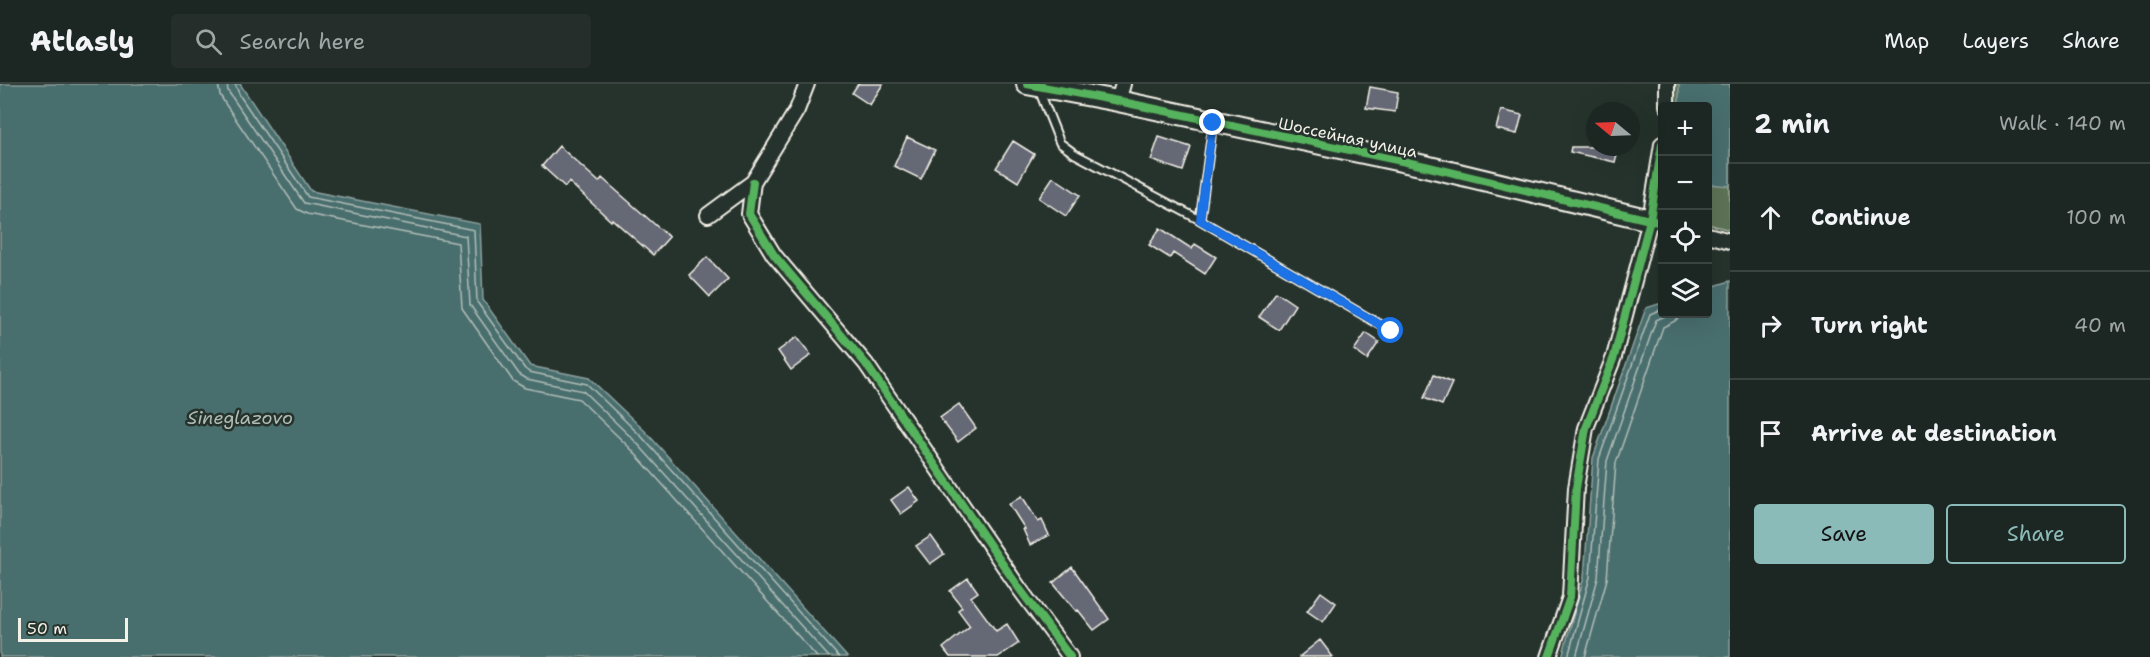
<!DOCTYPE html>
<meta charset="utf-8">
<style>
body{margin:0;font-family:"Shantell Sans",sans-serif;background:#252e2a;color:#f1f3f6}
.controls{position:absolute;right:18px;top:18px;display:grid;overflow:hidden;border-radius:6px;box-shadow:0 6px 24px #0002}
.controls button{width:54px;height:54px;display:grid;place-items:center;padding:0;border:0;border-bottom:2px solid #3a4340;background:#1c2622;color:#f1f3f6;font:30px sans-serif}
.compass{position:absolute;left:1586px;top:18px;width:54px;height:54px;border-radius:50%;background:#1c2622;box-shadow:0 6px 24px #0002;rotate:289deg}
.scale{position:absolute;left:18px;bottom:15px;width:110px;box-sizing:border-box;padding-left:6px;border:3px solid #f4f1e8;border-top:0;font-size:16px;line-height:21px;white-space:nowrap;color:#f4f1e8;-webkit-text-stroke:4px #26332d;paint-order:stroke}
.stop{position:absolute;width:18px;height:18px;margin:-14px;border:4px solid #1a73e8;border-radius:50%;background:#fff}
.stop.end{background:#1a73e8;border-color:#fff;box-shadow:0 2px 6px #0008}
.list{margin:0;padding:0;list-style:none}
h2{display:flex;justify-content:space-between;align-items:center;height:78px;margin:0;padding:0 24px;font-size:26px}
h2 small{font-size:20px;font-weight:400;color:#a0a5a5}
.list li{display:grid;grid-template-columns:39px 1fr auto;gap:18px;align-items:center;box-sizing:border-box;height:108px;padding:0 24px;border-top:2px solid #3a4340}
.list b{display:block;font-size:22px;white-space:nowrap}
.list em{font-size:20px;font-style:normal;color:#a0a5a5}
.actions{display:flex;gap:12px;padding:18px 24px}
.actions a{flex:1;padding:14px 0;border:2px solid #8bbbb9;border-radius:6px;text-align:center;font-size:21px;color:#8bbbb9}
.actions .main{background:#8bbbb9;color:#111}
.icon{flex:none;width:33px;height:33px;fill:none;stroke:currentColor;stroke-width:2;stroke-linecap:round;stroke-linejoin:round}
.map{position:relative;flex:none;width:1730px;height:573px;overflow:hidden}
header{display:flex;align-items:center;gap:36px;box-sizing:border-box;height:84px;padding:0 30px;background:#1c2622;border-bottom:2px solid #3a4340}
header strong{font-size:28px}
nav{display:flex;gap:33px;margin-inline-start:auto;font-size:21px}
.search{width:420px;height:54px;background:#252e2a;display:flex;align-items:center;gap:15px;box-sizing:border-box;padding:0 21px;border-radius:6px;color:#a0a5a5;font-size:22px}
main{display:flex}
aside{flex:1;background:#1c2622}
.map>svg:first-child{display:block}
.green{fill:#5d7357;stroke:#a8b2a0;stroke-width:1.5}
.water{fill:#4a6e6e;stroke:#8ea29f;stroke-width:1.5}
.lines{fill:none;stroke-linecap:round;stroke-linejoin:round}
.shore{stroke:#b0bdb7;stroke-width:1.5}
.building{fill:#656775;stroke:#f4f1e8;stroke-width:1.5}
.lane-casing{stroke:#f4f1e8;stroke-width:11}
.street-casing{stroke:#f4f1e8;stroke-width:18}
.secondary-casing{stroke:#f4f1e8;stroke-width:24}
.lane{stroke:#26332d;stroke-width:7}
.street{stroke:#26332d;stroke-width:14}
.secondary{stroke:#26332d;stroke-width:20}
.cycleway-casing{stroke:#26332d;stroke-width:11}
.cycleway{stroke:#56b35d;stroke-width:8}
.route{stroke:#1a73e8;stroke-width:8}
.labels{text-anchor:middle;stroke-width:5;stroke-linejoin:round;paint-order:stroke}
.street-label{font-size:16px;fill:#f4f1e8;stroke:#26332d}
.water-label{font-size:18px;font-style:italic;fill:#b0bdb7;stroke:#26332d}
</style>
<header>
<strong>Atlasly</strong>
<div class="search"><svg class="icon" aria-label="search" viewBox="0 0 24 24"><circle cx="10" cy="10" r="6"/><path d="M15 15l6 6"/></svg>Search here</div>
<nav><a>Map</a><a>Layers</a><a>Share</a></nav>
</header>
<main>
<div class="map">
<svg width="1730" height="573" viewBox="0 0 1730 573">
<rect width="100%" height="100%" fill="#26332d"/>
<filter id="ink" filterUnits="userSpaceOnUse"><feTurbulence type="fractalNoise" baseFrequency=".0167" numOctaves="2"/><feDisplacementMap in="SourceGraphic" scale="12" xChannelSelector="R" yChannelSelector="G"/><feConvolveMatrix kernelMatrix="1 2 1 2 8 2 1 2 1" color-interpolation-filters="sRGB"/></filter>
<g filter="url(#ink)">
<!-- green -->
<path class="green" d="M1672,0H1730V146L1708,140V22H1672Z"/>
<!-- water -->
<path class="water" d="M0,0H240L311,107L480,140L483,216L530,282L589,294L646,348L847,573H0Z
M1679,0H1730V102L1708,100V22H1679Z
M1730,197V573H1562L1584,493L1593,374L1646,224L1662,219V230H1708V204Z"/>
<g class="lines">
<!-- shore -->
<path class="shore" d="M218,0L220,11L226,21L297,125L307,130L458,159L462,224L513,297L525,304L579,315L630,364L817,573
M227,0L228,7L234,16L304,119L466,152L470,221L519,290L527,295L583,307L636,358L829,573
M235,0L240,12L308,113L474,146L477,218L525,285L529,288L587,300L642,353L839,573
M1568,573L1590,493L1599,375L1650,230L1662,225
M1576,573L1598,494L1607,377L1656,236L1670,230
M1585,573L1607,495L1616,379L1663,243L1675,237L1682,230"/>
</g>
<!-- building -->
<path class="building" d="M858,0H883L870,21L852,9Z
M1370,3L1398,8L1395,28L1366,24Z
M1501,26L1522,31L1517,50L1496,45Z
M907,53L935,66L921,95L894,82Z
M1159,53L1191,63L1183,87L1151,76Z
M1013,57L1034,70L1018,98L996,84Z
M559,62L599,98L602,94L669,153L653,171L612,135L611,137L569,98L565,103L542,82Z
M1571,63H1619L1615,78L1570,68Z
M1053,93L1080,111L1066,132L1039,114Z
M1160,144L1192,165L1195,160L1216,173L1205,190L1173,169L1170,174L1149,161Z
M707,173L728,195L710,213L689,191Z
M1276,208L1295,221L1279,246L1259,233Z
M1366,249L1379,258L1367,276L1354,266Z
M797,253L811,271L791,286L778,267Z
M1434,291L1452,299L1442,321L1424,314Z
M959,320L976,344L958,358L940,334Z
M909,403L919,417L901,430L891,416Z
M1022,412L1038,438L1042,436L1049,451L1030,461L1023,445H1025L1009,420Z
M931,452L944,470L930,480L916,462Z
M1072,483L1109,535L1094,546L1078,526L1076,527L1053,499Z
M968,494L978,508L971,513L996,547L1007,540L1019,559L998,573H950L943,564L970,542L958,526L962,523L950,507Z
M1321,508L1336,519L1323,538L1307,527Z
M1320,556L1333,573H1299Z"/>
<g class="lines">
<defs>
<path id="lane" d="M1039,6L1060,59L1075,70L1200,136
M1213,39L1200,136L1391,247"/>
<path id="street" d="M1118,17L1123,0
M1667,22V0
M753,98L749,130L774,171L866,280L1019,504L1070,573
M708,131L753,98L797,26L807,0
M1708,151L1730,157
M1549,573L1570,513L1576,404L1586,344L1614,273L1650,136L1662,60"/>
<path id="secondary" d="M1027,0L1118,17L1425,82L1650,136"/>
</defs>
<!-- lane casing -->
<use href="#lane" class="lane-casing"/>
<!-- street casing -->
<use href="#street" class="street-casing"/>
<!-- secondary casing -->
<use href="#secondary" class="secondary-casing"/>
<!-- lane -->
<use href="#lane" class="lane"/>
<!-- street -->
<use href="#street" class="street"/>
<!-- secondary -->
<use href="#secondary" class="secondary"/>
<defs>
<path id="cycleway" d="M1027,0L1118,17L1425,82L1662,139
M753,98L749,130L774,171L866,280L1019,504L1070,573
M1549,573L1570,513L1576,404L1586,344L1614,273L1650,136L1662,60"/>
</defs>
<!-- cycleway casing -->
<use href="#cycleway" class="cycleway-casing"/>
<!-- cycleway -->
<use href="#cycleway" class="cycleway"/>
</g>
</g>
<g class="lines" filter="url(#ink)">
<!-- route -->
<path class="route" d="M1213,39L1200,136L1391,247"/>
</g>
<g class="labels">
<!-- street labels -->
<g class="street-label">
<text transform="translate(1348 53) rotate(12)" y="6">Шоссейная улица</text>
</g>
<!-- water labels -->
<g class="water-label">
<text x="240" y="340">Sineglazovo</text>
</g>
</g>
</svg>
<div class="controls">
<button>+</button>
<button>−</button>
<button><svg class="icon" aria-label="locate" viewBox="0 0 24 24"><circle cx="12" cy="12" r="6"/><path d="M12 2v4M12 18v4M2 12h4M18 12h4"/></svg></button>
<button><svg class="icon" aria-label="layers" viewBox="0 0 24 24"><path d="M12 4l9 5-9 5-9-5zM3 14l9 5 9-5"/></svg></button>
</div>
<svg class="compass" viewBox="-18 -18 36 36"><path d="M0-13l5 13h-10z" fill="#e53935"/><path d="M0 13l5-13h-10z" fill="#a0a5a5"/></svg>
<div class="scale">50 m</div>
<div class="stop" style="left:1391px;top:247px"></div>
<div class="stop end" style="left:1213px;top:39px"></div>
</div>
<aside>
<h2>2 min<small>Walk · 140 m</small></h2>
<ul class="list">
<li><svg class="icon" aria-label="ahead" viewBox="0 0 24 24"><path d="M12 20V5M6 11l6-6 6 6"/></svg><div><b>Continue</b></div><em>100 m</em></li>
<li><svg class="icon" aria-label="right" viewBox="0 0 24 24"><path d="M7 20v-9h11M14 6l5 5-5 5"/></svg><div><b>Turn right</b></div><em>40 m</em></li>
<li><svg class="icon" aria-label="arrive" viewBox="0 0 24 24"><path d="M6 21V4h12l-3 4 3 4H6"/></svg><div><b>Arrive at destination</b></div></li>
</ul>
<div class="actions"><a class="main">Save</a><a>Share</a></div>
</aside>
</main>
